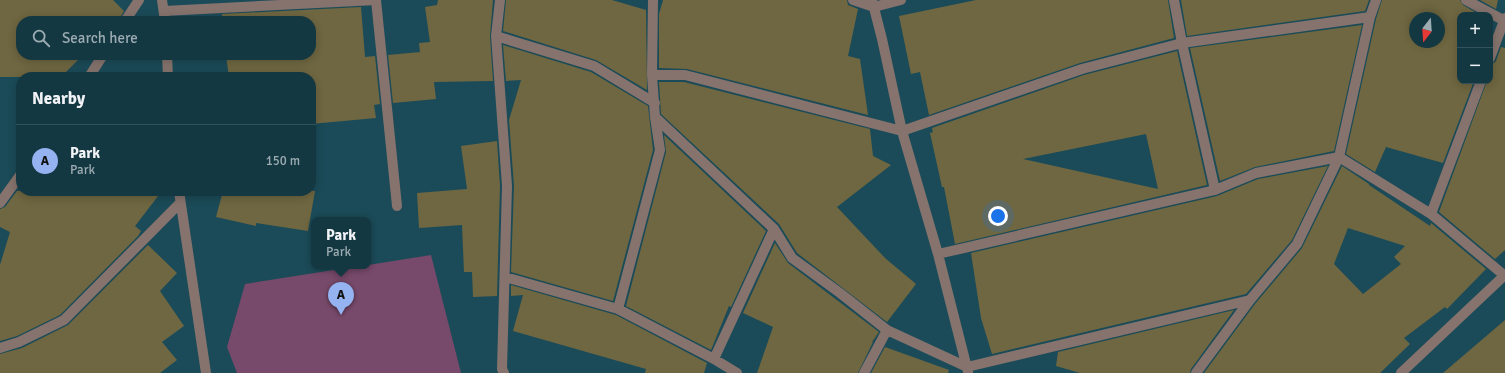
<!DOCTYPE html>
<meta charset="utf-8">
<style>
body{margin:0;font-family:Signika,sans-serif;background:#21434d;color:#f1f3f6}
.controls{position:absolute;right:12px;top:12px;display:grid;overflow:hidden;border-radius:8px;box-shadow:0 2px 10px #0003}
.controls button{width:36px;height:36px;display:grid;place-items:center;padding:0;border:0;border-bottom:1px solid #33525b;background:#143842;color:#f1f3f6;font:20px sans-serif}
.compass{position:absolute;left:1409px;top:12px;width:36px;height:36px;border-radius:50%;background:#143842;box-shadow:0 2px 10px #0003;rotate:197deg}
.you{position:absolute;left:998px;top:216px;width:14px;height:14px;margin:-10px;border:3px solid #fff;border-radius:50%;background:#1a73e8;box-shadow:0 0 0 6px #1a73e833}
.badge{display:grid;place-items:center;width:26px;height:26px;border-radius:50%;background:#95b2f1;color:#111;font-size:13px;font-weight:700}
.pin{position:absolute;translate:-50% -33px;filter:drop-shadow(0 1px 2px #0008)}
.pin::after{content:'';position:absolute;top:21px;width:14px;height:12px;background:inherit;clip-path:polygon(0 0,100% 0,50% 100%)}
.popup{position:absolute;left:311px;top:217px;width:60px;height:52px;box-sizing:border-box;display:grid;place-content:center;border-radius:8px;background:#143842;filter:drop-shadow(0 1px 3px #0005);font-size:13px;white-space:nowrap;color:#9dacb2}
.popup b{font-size:15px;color:#f1f3f6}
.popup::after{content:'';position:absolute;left:50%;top:100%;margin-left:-8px;border:8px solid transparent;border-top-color:#143842}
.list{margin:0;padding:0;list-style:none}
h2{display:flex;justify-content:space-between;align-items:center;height:52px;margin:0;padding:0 16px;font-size:17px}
h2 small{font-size:13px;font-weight:400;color:#9dacb2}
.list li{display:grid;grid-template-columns:26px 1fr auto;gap:12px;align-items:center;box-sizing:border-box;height:72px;padding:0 16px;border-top:1px solid #33525b}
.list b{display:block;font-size:15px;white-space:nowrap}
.list p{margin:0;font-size:13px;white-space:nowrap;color:#9dacb2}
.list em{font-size:13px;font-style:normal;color:#9dacb2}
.icon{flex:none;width:22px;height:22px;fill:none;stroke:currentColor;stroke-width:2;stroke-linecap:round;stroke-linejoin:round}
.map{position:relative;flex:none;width:1505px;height:373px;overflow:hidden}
.search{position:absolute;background:#143842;box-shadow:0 2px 10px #0003;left:16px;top:16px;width:300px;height:44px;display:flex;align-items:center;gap:10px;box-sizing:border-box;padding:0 14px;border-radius:16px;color:#9dacb2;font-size:15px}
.panel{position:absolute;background:#143842;box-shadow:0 2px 10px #0003;left:16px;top:72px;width:300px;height:124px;border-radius:16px}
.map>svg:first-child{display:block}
.green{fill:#77496a}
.building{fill:#6f6741;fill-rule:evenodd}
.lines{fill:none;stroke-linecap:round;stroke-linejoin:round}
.street{stroke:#86736d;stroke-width:10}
</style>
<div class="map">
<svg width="1505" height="373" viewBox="0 0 1505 373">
<rect width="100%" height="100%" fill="#1b4b58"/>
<!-- green -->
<path class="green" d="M431,255L461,373H237L227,347L245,284L359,266H368V265Z"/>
<!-- building -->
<path class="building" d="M0,0H113L124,11L118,21H21V55H83L61,77H0Z
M438,0H493L490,36L493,81L434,82L436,99L393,103L388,55L420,52L419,43L430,42L425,7L437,5Z
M506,0H612L646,10L647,90L596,60L503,31Z
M663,0H847L848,5L858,9L848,56L860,59L868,115L687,69L659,68V14Z
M976,0H1168L1174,38L1080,63L929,115L920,72L911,74L899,16Z
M1181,0H1369L1365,11L1187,36Z
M1382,0H1460L1463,5L1480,15H1460V81H1474L1443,163L1386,147L1375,172L1346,154L1376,19ZM1415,18H1439V42H1415Z
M1480,0H1498L1496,9Z
M361,7L365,57L375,56L380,104L374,105L376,118L311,124V77H229L226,55H311V21H223L222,14Z
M1490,20L1492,21L1491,26L1493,27L1490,38Z
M1362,25L1334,151L1255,167L1220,181L1190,48Z
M503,45L591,72L648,106L653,150L613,301L511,272L514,186L509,120L521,80L506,81Z
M1501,47L1505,48V250L1495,259L1439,212L1487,81H1490V64L1494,63L1496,61Z
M1177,51L1207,185L955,244L944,187H942L930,133L933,132L932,128L1084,75ZM1146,134L1158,189L1023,159Z
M659,82H684L870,129L873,156L891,165L837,207L885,258L916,284L887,322L797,253L779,224L661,114Z
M664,135L766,231L731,307L729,306L711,350L626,306L666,152Z
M497,141L500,186L497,296L473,297L472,272H464L462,225L419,228L417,193L467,189L461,146Z
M1328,166L1292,240L1246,294L992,354L981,318L971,253L1217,196L1258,179Z
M1342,166L1369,184V185L1430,226L1431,223L1486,269L1447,309L1445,307L1404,338L1410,344L1380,373H1204L1255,304L1302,248ZM1348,228L1405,246L1394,257L1401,264L1363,294L1334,264Z
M17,191H162L135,226L141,231L138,236L60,315L17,336L0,341V265L10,232L0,227V209L5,207Z
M223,191H315L308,231L256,223V226L216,217Z
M775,243L788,263L879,332L872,342H873L858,373H757L773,327L743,313Z
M148,245L177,273L160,291L184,326L162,342L177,360L160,373H0V354L22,348L68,325Z
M511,285L616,315L707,363L704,373H645L646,369L513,331L523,295L511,296Z
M1234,310L1191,369L1190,373H1080L1056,366L1058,352Z
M1505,320V373H1443Z
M885,347L949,370L948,373H871Z"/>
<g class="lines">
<!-- street -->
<path class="street" d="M162,0L165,21
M500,0L496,36L507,186L502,369L504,373
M853,0L874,7L901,0
M872,0L882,39L902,131L938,254L968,372
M1174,0L1182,43L1215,190
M1466,0L1505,21
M164,11L376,0L397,206
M125,21L139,0
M496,36L594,66L655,103
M167,55L168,77
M1490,58L1505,18
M652,75H685L902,131L1082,69L1182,43L1370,17
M89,77L103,55
M655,117L774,229L792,258L840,293L887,330L967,367L1250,300
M179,191L206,373
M0,203L21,174
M1431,214L1481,81
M938,254L1215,190L1256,173L1339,157L1431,214L1505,276
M505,277L618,309L714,359L737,373
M618,309L660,150L655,117L652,75L653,0
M0,348L19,342L64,320L180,203
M714,359L774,229
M864,373L887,330
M1196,373L1250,300L1297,244L1339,157L1370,17L1376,0
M1401,373L1505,275"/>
</g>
</svg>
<div class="controls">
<button>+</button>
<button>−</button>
</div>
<svg class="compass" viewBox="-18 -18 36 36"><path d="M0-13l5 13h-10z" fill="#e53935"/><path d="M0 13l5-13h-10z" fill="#9dacb2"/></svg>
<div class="you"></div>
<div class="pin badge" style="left:341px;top:315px">A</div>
<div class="popup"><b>Park</b>Park</div>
<div class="search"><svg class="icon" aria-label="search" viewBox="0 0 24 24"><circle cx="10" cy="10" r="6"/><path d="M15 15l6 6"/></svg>Search here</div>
<section class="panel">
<h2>Nearby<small></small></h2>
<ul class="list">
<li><span class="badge">A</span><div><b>Park</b><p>Park</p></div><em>150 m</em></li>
</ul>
</section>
</div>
